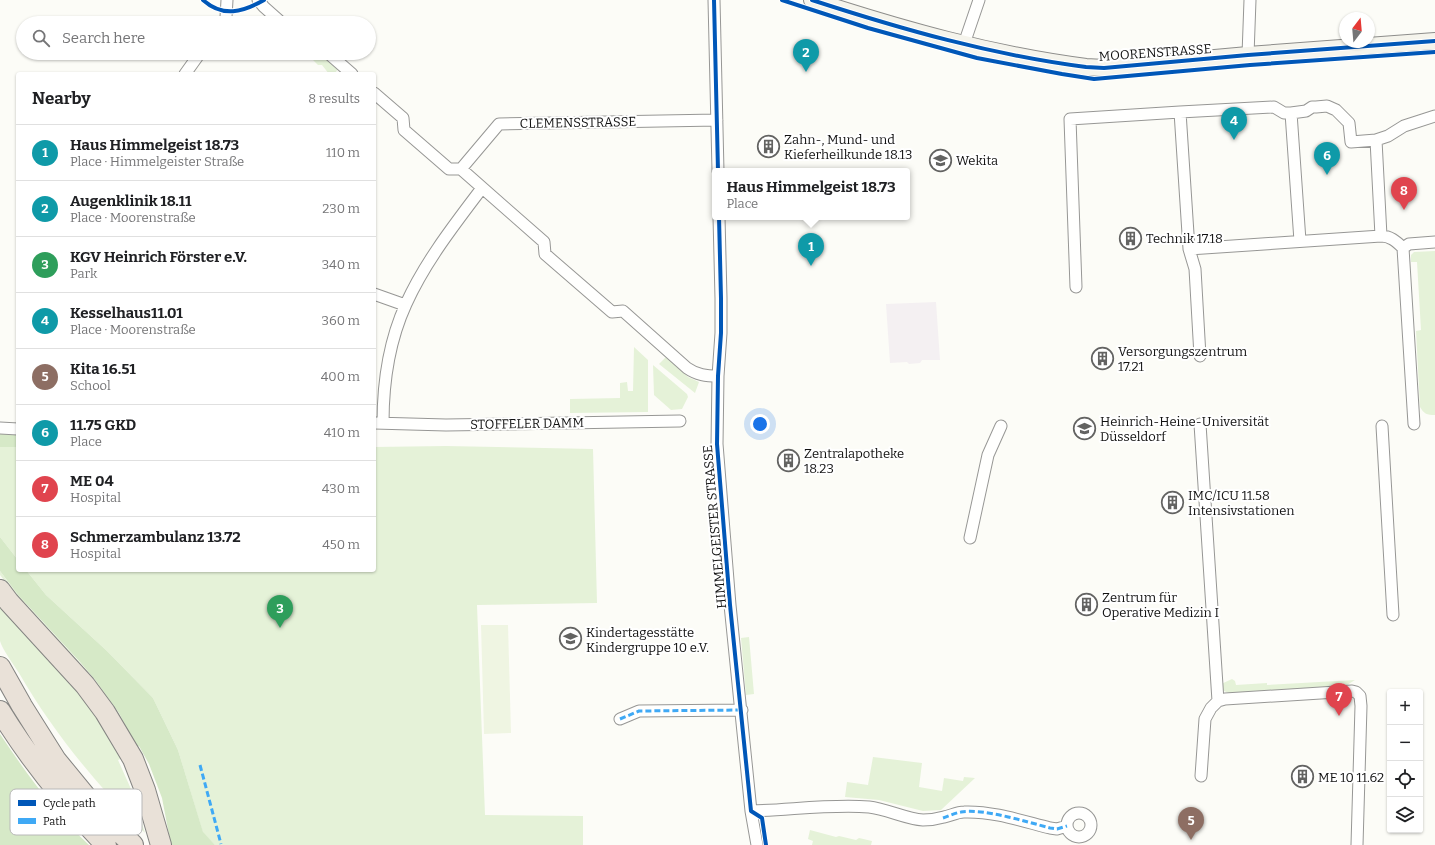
<!DOCTYPE html>
<meta charset="utf-8">
<style>
body{margin:0;font-family:Bitter,serif;background:#f2f2f2;color:#202124}
.controls{position:absolute;right:12px;bottom:12px;display:grid;overflow:hidden;border-radius:4px;box-shadow:0 1px 3px #0004}
.controls button{width:36px;height:36px;display:grid;place-items:center;padding:0;border:0;border-bottom:1px solid #e0e0e0;background:#fff;color:#202124;font:20px sans-serif}
.compass{position:absolute;left:1339px;top:12px;width:36px;height:36px;border-radius:50%;background:#fff;box-shadow:0 1px 3px #0004;rotate:16deg}
.you{position:absolute;left:760px;top:424px;width:14px;height:14px;margin:-10px;border:3px solid #fff;border-radius:50%;background:#1a73e8;box-shadow:0 0 0 6px #1a73e833}
.badge{display:grid;place-items:center;width:26px;height:26px;border-radius:50%;background:#636362;color:#fff;font-size:13px;font-weight:700}
.pin{position:absolute;translate:-50% -33px;filter:drop-shadow(0 1px 2px #0008)}
.pin::after{content:'';position:absolute;top:21px;width:14px;height:12px;background:inherit;clip-path:polygon(0 0,100% 0,50% 100%)}
.popup{position:absolute;left:712px;top:168px;width:198px;height:52px;box-sizing:border-box;display:grid;place-content:center;border-radius:4px;background:#fff;filter:drop-shadow(0 1px 3px #0005);font-size:13px;white-space:nowrap;color:#757577}
.popup b{font-size:15px;color:#202124}
.popup::after{content:'';position:absolute;left:50%;top:100%;margin-left:-8px;border:8px solid transparent;border-top-color:#fff}
.list{margin:0;padding:0;list-style:none}
h2{display:flex;justify-content:space-between;align-items:center;height:52px;margin:0;padding:0 16px;font-size:17px}
h2 small{font-size:13px;font-weight:400;color:#757577}
.list li{display:grid;grid-template-columns:26px 1fr auto;gap:12px;align-items:center;box-sizing:border-box;height:56px;padding:0 16px;border-top:1px solid #e0e0e0}
.list b{display:block;font-size:15px;white-space:nowrap}
.list p{margin:0;font-size:13px;white-space:nowrap;color:#757577}
.list em{font-size:13px;font-style:normal;color:#757577}
.icon{flex:none;width:22px;height:22px;fill:none;stroke:currentColor;stroke-width:2;stroke-linecap:round;stroke-linejoin:round}
.map{position:relative;flex:none;width:1435px;height:845px;overflow:hidden}
.search{position:absolute;background:#fff;box-shadow:0 1px 3px #0004;left:16px;top:16px;width:360px;height:44px;display:flex;align-items:center;gap:10px;box-sizing:border-box;padding:0 14px;border-radius:22px;color:#757577;font-size:15px}
.panel{position:absolute;background:#fff;box-shadow:0 1px 3px #0004;left:16px;top:72px;width:360px;height:500px;border-radius:4px}
.map>svg:first-child{display:block}
.industrial{fill:#f4f0f2}
.green{fill:#e5f2d8}
.forest{fill:#d6e9c7}
.pitch{fill:#eff5e2}
.lines{fill:none;stroke-linecap:round;stroke-linejoin:round}
.street-casing{stroke:#979795;stroke-width:13}
.secondary-casing{stroke:#8d8d8b;stroke-width:18}
.highway-casing{stroke:#848482;stroke-width:22}
.street{stroke:#fffffe;stroke-width:11}
.secondary{stroke:#f5f4ec;stroke-width:16}
.highway{stroke:#e9e1d8;stroke-width:20}
.quiet{stroke:#3fa9f5;stroke-width:3;stroke-dasharray:6 3;stroke-linecap:butt}
.cycleway-casing{stroke:#fff;stroke-width:6}
.cycleway{stroke:#0057b8;stroke-width:4}
.labels{text-anchor:middle;stroke-width:4;stroke-linejoin:round;paint-order:stroke}
.street-label{font-size:13px;fill:#111;stroke:#fff}
.poi-label{font-size:13px;fill:#111;stroke:#fff;text-anchor:start}
.key{fill:#fff;stroke:#b8b8b8;stroke-width:1}
.key-label{font-size:11px;fill:#111}
</style>
<div class="map">
<svg width="1435" height="845" viewBox="0 0 1435 845">
<rect width="100%" height="100%" fill="#fcfcf7"/>
<!-- industrial -->
<path class="industrial" d="M936,302L940,360H922L920,363L909,364L907,362L890,363L886,304Z"/>
<!-- green -->
<path class="green" d="M315,58H326L339,68L334,74H329L322,65H318L313,60Z
M1435,251V415C1427,415 1424,414 1420,407L1416,331L1421,330L1417,262H1411V255L1414,252Z
M634,347L648,360V412L570,413V399L620,398V383L627,382L628,391H633Z
M667,356L688,377L699,382L695,393L659,364Z
M653,365L687,394L688,397L682,409L671,410L654,395Z
M446,446L593,449L597,603L477,605L485,815L583,816V845H215L203,833L178,750L153,698L107,651L46,595L26,570H374V447Z
M0,447H18V560L0,537Z
M0,571C24,605 53,632 80,663C104,689 125,719 139,751H138C129,733 120,715 107,698C75,655 33,619 0,575Z
M0,602L79,688L123,758L118,760L131,789L145,833C96,784 53,732 19,673C14,665 2,649 0,641C0,634 0,611 0,602Z
M749,637L754,694L746,695L741,638Z
M1232,679L1235,681L1236,685L1267,683V685L1355,680L1347,685L1343,686V683H1339V687L1229,693L1224,691L1219,685Z
M873,757L922,763L919,787L942,791L944,778L963,781L964,777L975,778L941,810L923,811L879,800L845,797L847,782L868,785Z
M810,830L836,837L839,836L856,840L859,838L872,841L871,845H812L813,841L808,839Z"/>
<!-- forest -->
<path class="forest" d="M0,433H18V447H0Z
M0,537L18,560V570H26L46,595L107,651L153,698L178,750L203,832L215,845H171L162,798L149,764L139,746L137,747L119,713L96,681L80,662L19,596L0,571Z
M0,734C26,773 54,812 89,845H0Z"/>
<!-- pitch -->
<path class="pitch" d="M481,625H508L511,733L484,734Z"/>
<g class="lines">
<defs>
<path id="street" d="M258,0L264,7L282,23
M714,0L718,171
M224,23L226,17L227,0
M964,44L979,0
M316,53H317
M328,53L352,74
M1248,55L1250,0
M185,74L200,53
M374,93L403,118L404,130L449,169H461L544,242L545,254L612,312L623,311L687,368C697,375 706,376 718,376
M1180,112L1274,107L1284,113H1291L1300,241
M1291,113L1306,111L1312,107H1316L1327,106L1336,110L1349,123L1351,142L1376,140L1388,136L1404,126L1435,116
M1376,140L1381,236
M461,169L499,124L717,120
M719,217L721,298V333L718,376L717,444L730,605L751,811L757,845
M1403,248L1409,244L1435,242
M1189,249L1381,236C1390,236 1396,241 1403,248L1414,424
M1076,287L1070,119L1180,112L1189,249L1195,269L1200,356
M374,294L405,305
M374,423L446,425L680,421
M383,423C383,383 389,341 406,304C425,262 454,225 482,188
M1200,424L1218,701
M1382,426L1393,615
M0,428L18,429
M970,538L988,455L1001,426
M620,719L639,711L742,710
M1201,776L1205,719L1211,708L1218,701L1225,699L1352,691L1356,692L1360,696L1361,706L1357,845
M751,811C791,810 830,804 869,807C887,809 906,819 923,820C929,820 937,819 944,817C950,816 957,812 964,812C993,811 1022,821 1050,828L1057,829L1067,826
M1067 825a12 12 0 1 1 24 0a12 12 0 1 1-24 0Z"/>
<path id="secondary" d="M812,0C901,29 992,55 1086,67L1104,68L1248,55L1435,41"/>
<path id="highway" d="M0,590L9,602L85,685L105,712L133,759L145,790L161,845
M0,667L22,706L56,760L97,810L133,845
M0,711C30,760 66,804 106,845"/>
</defs>
<!-- street casing -->
<use href="#street" class="street-casing"/>
<!-- secondary casing -->
<use href="#secondary" class="secondary-casing"/>
<!-- highway casing -->
<use href="#highway" class="highway-casing"/>
<!-- street -->
<use href="#street" class="street"/>
<!-- secondary -->
<use href="#secondary" class="secondary"/>
<!-- highway -->
<use href="#highway" class="highway"/>
<!-- quiet -->
<path class="quiet" d="M620,719L639,711L742,710
M200,765L221,844
M943,818C949,816 955,813 961,812C982,808 1028,822 1050,828L1057,829L1067,826"/>
<defs>
<path id="cycleway" d="M203,0C223,18 243,12 264,0
M714,0L718,171
M782,0L868,28L977,58L1062,74L1094,79L1250,65L1435,52
M812,0C901,29 992,55 1086,67L1104,68L1248,55L1435,41
M719,217L721,298V333L718,376L717,444L730,605L751,811L762,818L766,845"/>
</defs>
<!-- cycleway casing -->
<use href="#cycleway" class="cycleway-casing"/>
<!-- cycleway -->
<use href="#cycleway" class="cycleway"/>
</g>
<!-- icons -->
<defs>
<symbol id="building-ring" viewBox="-11 -11 22 22"><circle r="9.5" fill="#fff" stroke="#636362" stroke-width="1.5"/><path d="M-4-6H4V6H1V3H-1V6H-4ZM-2.5-4.3h1.7v1.8h-1.7ZM.8-4.3h1.7v1.8H.8ZM-2.5-1h1.7V.8h-1.7ZM.8-1h1.7V.8H.8Z" fill="#636362"/></symbol>
<symbol id="school-ring" viewBox="-11 -11 22 22"><circle r="9.5" fill="#fff" stroke="#636362" stroke-width="1.5"/><path d="M0-5L7-2L0 1L-7-2ZM-4 1L0 2.5L4 1V4Q0 6-4 4Z" fill="#636362"/></symbol>
<symbol id="university-ring" viewBox="-11 -11 22 22"><circle r="9.5" fill="#fff" stroke="#636362" stroke-width="1.5"/><path d="M0-5L7-2L0 1L-7-2ZM-4 1L0 2.5L4 1V4Q0 6-4 4Z" fill="#636362"/></symbol>
</defs>
<g fill-rule="evenodd">
<use href="#building-ring" x="756" y="134" width="25" height="25"/>
<use href="#school-ring" x="928" y="148" width="25" height="25"/>
<use href="#building-ring" x="1118" y="226" width="25" height="25"/>
<use href="#building-ring" x="1090" y="346" width="25" height="25"/>
<use href="#university-ring" x="1072" y="416" width="25" height="25"/>
<use href="#building-ring" x="776" y="448" width="25" height="25"/>
<use href="#building-ring" x="1160" y="490" width="25" height="25"/>
<use href="#building-ring" x="1074" y="592" width="25" height="25"/>
<use href="#school-ring" x="558" y="626" width="25" height="25"/>
<use href="#building-ring" x="1290" y="764" width="25" height="25"/>
</g>
<g class="labels">
<!-- street labels -->
<g class="street-label">
<text transform="translate(1155 52) rotate(-4)" y="5">MOORENSTRASSE</text>
<text transform="translate(578 122) rotate(-1)" y="5">CLEMENSSTRASSE</text>
<text transform="translate(527 423) rotate(-1)" y="5">STOFFELER DAMM</text>
<text transform="translate(714 527) rotate(-95)" y="5">HIMMELGEISTER STRASSE</text>
</g>
<!-- poi labels -->
<g class="poi-label">
<text x="784" y="144">Zahn-, Mund- und<tspan x="784" dy="15">Kieferheilkunde 18.13</tspan></text>
<text x="956" y="165">Wekita</text>
<text x="1146" y="243">Technik 17.18</text>
<text x="1118" y="356">Versorgungszentrum<tspan x="1118" dy="15">17.21</tspan></text>
<text x="1100" y="426">Heinrich-Heine-Universität<tspan x="1100" dy="15">Düsseldorf</tspan></text>
<text x="804" y="458">Zentralapotheke<tspan x="804" dy="15">18.23</tspan></text>
<text x="1188" y="500">IMC/ICU 11.58<tspan x="1188" dy="15">Intensivstationen</tspan></text>
<text x="1102" y="602">Zentrum für<tspan x="1102" dy="15">Operative Medizin I</tspan></text>
<text x="586" y="637">Kindertagesstätte<tspan x="586" dy="15">Kindergruppe 10 e.V.</tspan></text>
<text x="1318" y="782">ME 10 11.62</text>
</g>
</g>
<!-- legend -->
<rect x="10" y="789" width="132" height="46" rx="6" class="key"/>
<rect x="18" y="800" width="18" height="6" fill="#0057b8"/>
<rect x="18" y="818" width="18" height="6" fill="#3fa9f5"/>
<g class="key-label">
<text x="43" y="807">Cycle path</text>
<text x="43" y="825">Path</text>
</g>
</svg>
<div class="controls">
<button>+</button>
<button>−</button>
<button><svg class="icon" aria-label="locate" viewBox="0 0 24 24"><circle cx="12" cy="12" r="6"/><path d="M12 2v4M12 18v4M2 12h4M18 12h4"/></svg></button>
<button><svg class="icon" aria-label="layers" viewBox="0 0 24 24"><path d="M12 4l9 5-9 5-9-5zM3 14l9 5 9-5"/></svg></button>
</div>
<svg class="compass" viewBox="-18 -18 36 36"><path d="M0-13l5 13h-10z" fill="#e53935"/><path d="M0 13l5-13h-10z" fill="#757577"/></svg>
<div class="you"></div>
<div class="pin badge" style="left:811px;top:266px;background:#0f9aa8">1</div>
<div class="popup"><b>Haus Himmelgeist 18.73</b>Place</div>
<div class="pin badge" style="left:806px;top:72px;background:#0f9aa8">2</div>
<div class="pin badge" style="left:280px;top:628px;background:#2e9e5b">3</div>
<div class="pin badge" style="left:1234px;top:140px;background:#0f9aa8">4</div>
<div class="pin badge" style="left:1191px;top:840px;background:#8d6e63">5</div>
<div class="pin badge" style="left:1327px;top:175px;background:#0f9aa8">6</div>
<div class="pin badge" style="left:1339px;top:716px;background:#e0444e">7</div>
<div class="pin badge" style="left:1404px;top:210px;background:#e0444e">8</div>
<div class="search"><svg class="icon" aria-label="search" viewBox="0 0 24 24"><circle cx="10" cy="10" r="6"/><path d="M15 15l6 6"/></svg>Search here</div>
<section class="panel">
<h2>Nearby<small>8 results</small></h2>
<ul class="list">
<li><span class="badge" style="background:#0f9aa8">1</span><div><b>Haus Himmelgeist 18.73</b><p>Place · Himmelgeister Straße</p></div><em>110 m</em></li>
<li><span class="badge" style="background:#0f9aa8">2</span><div><b>Augenklinik 18.11</b><p>Place · Moorenstraße</p></div><em>230 m</em></li>
<li><span class="badge" style="background:#2e9e5b">3</span><div><b>KGV Heinrich Förster e.V.</b><p>Park</p></div><em>340 m</em></li>
<li><span class="badge" style="background:#0f9aa8">4</span><div><b>Kesselhaus11.01</b><p>Place · Moorenstraße</p></div><em>360 m</em></li>
<li><span class="badge" style="background:#8d6e63">5</span><div><b>Kita 16.51</b><p>School</p></div><em>400 m</em></li>
<li><span class="badge" style="background:#0f9aa8">6</span><div><b>11.75 GKD</b><p>Place</p></div><em>410 m</em></li>
<li><span class="badge" style="background:#e0444e">7</span><div><b>ME 04</b><p>Hospital</p></div><em>430 m</em></li>
<li><span class="badge" style="background:#e0444e">8</span><div><b>Schmerzambulanz 13.72</b><p>Hospital</p></div><em>450 m</em></li>
</ul>
</section>
</div>
